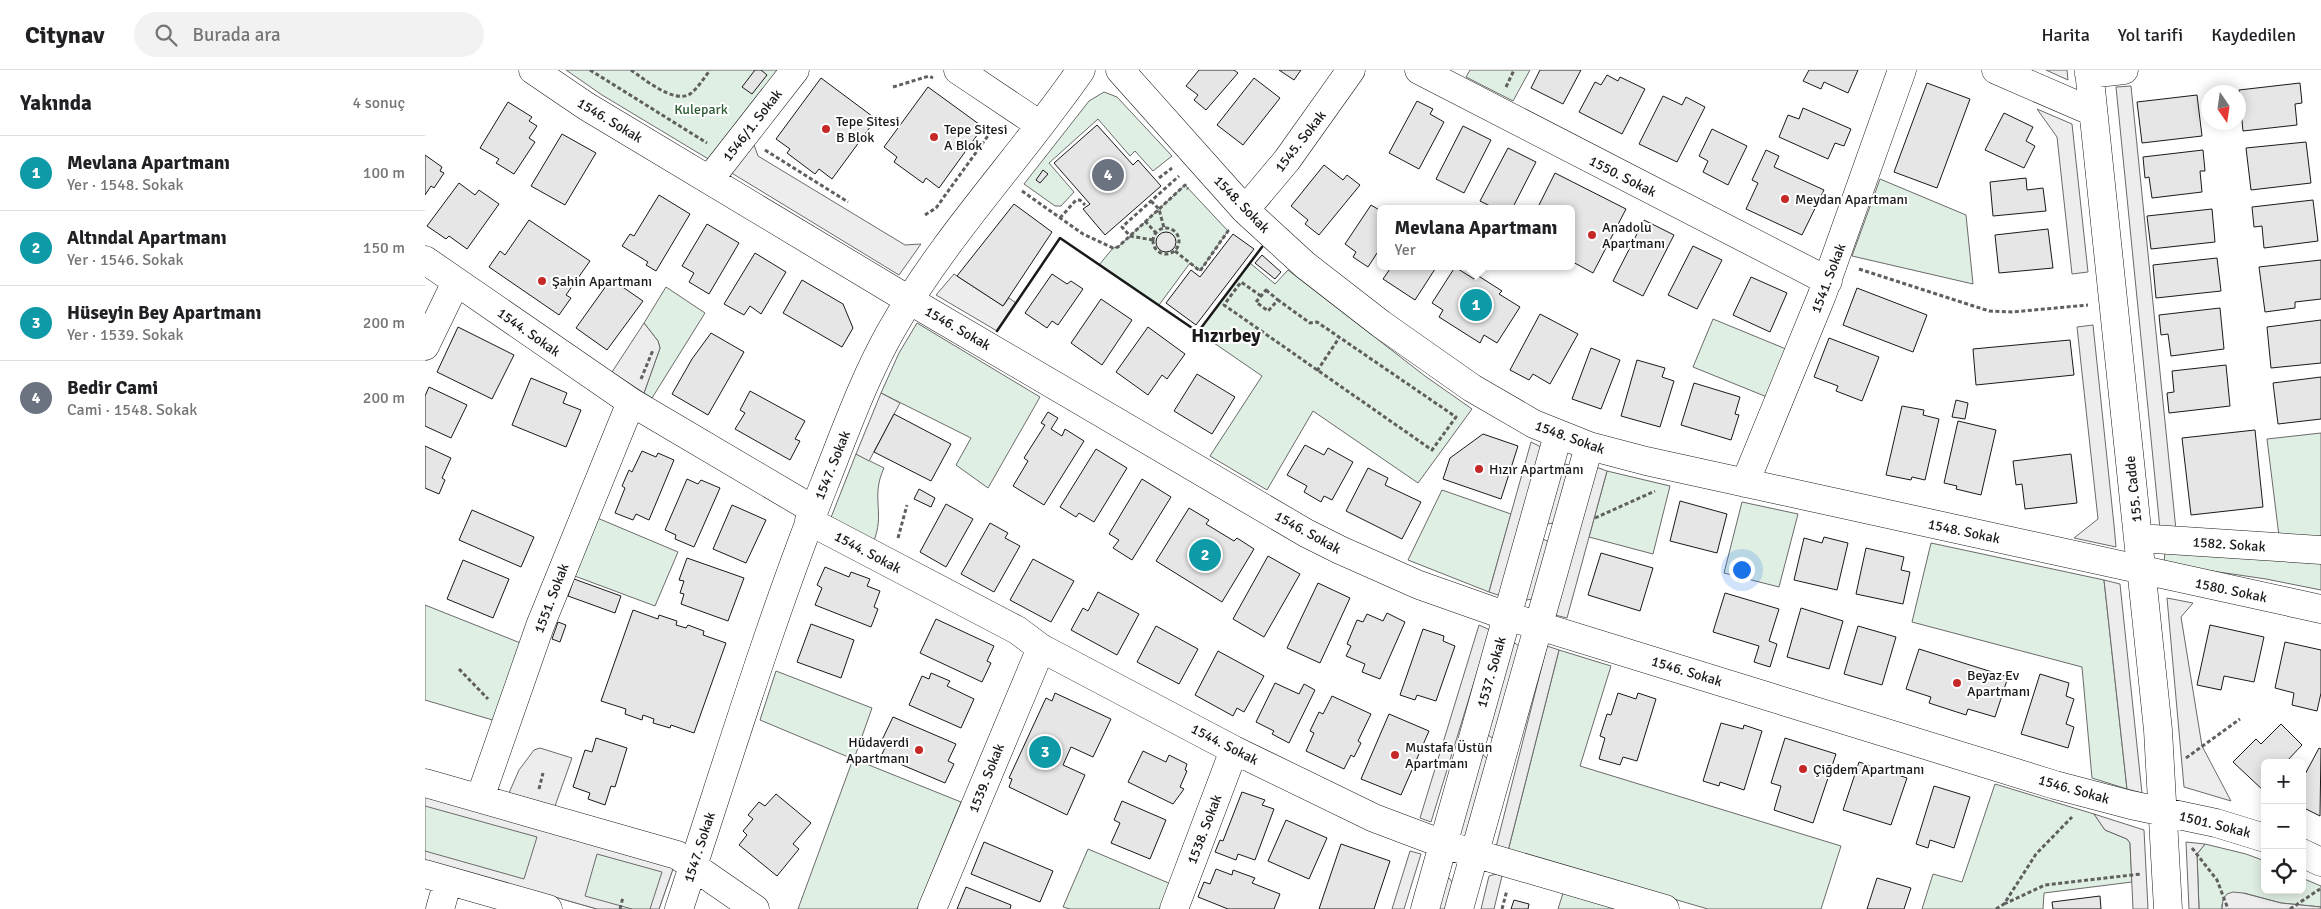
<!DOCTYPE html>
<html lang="tr">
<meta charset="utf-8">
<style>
body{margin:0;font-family:Signika,sans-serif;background:#f2f2f2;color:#202124}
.controls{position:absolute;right:15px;bottom:15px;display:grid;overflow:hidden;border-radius:8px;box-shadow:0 2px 12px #0003}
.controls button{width:45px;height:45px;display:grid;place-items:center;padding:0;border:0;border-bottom:1px solid #e0e0e0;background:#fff;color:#202124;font:25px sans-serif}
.compass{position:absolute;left:1776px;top:15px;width:45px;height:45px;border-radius:50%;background:#fff;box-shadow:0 2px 12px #0003;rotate:167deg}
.you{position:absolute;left:1316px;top:499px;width:18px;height:18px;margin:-12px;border:4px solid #fff;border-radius:50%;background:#1a73e8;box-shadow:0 0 0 8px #1a73e833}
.badge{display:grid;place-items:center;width:32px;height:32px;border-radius:50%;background:#111827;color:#fff;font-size:16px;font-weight:700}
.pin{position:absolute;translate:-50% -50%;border:2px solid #fff;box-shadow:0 1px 5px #0006}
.popup{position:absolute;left:952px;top:135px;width:198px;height:65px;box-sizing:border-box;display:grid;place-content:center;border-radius:8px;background:#fff;filter:drop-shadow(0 1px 4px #0005);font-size:16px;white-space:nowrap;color:#757577}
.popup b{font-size:19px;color:#202124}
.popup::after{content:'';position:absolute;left:50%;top:100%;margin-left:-10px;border:10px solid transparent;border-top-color:#fff}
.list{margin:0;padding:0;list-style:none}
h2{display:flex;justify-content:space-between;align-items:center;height:65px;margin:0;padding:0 20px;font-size:21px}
h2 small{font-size:16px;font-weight:400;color:#757577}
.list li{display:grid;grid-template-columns:32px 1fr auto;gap:15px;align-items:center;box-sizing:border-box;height:75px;padding:0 20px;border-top:1px solid #e0e0e0}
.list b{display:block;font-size:19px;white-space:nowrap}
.list p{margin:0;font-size:16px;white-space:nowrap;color:#757577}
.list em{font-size:16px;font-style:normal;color:#757577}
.icon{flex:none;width:28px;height:28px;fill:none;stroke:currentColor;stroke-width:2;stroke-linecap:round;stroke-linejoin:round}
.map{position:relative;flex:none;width:1896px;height:839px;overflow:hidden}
header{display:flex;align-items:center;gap:30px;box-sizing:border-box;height:70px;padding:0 25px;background:#fff;border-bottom:1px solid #e0e0e0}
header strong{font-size:24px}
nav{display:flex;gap:28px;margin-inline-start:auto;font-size:18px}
.search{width:350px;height:45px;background:#f2f2f2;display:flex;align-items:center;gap:12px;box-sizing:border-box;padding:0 18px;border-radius:28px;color:#757577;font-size:19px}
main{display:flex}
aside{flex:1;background:#fff}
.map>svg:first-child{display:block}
.green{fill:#e0efe3;stroke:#6a6a6a}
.parking{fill:#ededed;stroke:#6a6a6a}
.building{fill:#e6e6e6;stroke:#1a1a1a}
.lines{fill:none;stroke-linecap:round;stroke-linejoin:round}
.minor-casing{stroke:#1a1a1a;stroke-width:29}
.path{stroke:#5f5f5f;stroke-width:3;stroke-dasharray:4 2.5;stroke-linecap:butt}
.minor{stroke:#fff;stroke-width:28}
.wall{stroke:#1a1a1a;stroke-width:2.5}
.poi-dot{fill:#c62828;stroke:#fff;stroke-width:2}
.labels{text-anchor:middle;stroke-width:4;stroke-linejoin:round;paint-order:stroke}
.park-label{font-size:14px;fill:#2b5a34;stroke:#fff}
.street-label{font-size:14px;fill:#1a1a1a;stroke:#fff}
.poi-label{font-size:14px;fill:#1a1a1a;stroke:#fff;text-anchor:start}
.district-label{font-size:19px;font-weight:bold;fill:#1a1a1a;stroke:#fff}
</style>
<header>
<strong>Citynav</strong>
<div class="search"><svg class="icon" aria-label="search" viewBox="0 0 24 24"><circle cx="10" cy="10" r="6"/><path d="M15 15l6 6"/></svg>Burada ara</div>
<nav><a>Harita</a><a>Yol tarifi</a><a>Kaydedilen</a></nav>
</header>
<main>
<aside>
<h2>Yakında<small>4 sonuç</small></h2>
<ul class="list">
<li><span class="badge" style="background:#0f9aa8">1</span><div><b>Mevlana Apartmanı</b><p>Yer · 1548. Sokak</p></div><em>100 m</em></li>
<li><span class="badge" style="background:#0f9aa8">2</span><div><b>Altındal Apartmanı</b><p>Yer · 1546. Sokak</p></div><em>150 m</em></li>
<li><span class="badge" style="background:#0f9aa8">3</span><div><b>Hüseyin Bey Apartmanı</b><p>Yer · 1539. Sokak</p></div><em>200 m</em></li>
<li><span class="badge" style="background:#6b7280">4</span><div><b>Bedir Cami</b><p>Cami · 1548. Sokak</p></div><em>200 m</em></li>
</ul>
</aside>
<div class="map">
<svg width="1896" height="839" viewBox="0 0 1896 839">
<rect width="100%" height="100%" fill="#fff"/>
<!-- green -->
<path class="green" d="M141,0H356L285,90L177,25Z
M1045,0H1105L1088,31L1041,7Z
M679,22L692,27L747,86L728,101L710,81L705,86L673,49L624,93L649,122L636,136H630L599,114L664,31Z
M1455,109L1541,145L1548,214L1427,186Z
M760,115L803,161L775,201L765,193L734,235L674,195L688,178L693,177Z
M825,193L850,214L863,200L1000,306L1047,339L993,413L888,341L842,420L785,386L837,306L773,262Z
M241,217L280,243L227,328L219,323L235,278L233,271L219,253Z
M1288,249L1361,279L1342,327L1268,297Z
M492,253L615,327L563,418L531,395L546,368L456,323L474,283Z
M1896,363V469L1854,466L1842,369Z
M431,384L459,398C445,428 461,443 448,473L405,450Z
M1182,401L1245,416L1228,484L1164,467Z
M1017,420L1086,444L1064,522L983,490Z
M1317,432L1373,444L1354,517L1299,503Z
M170,447L253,482L230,536L147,505Z
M1506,473L1679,510L1702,719L1667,708L1657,597L1487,552Z
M1740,482L1896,492V520L1841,509L1739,494Z
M0,535L98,574L71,651L0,630Z
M1134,580L1186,596L1155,696L1416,776L1396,839H1283L1083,781Z
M351,601L447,638L429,689L536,732L492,839H373L428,689L335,650Z
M1570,714L1669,744L1680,760L1702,769L1705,773L1707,812L1619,823L1618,839H1497L1508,804L1537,812Z
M0,726L249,796L234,839H172L0,790Z
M1780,774L1821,784L1840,791V820H1877V808L1896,816V837L1856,833L1819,823L1797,834V839H1774L1772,784Z
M663,779L746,814L737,839H645L638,837Z
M1138,823L1193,839H1133Z"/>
<!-- parking -->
<path class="parking" d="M1621,0H1642L1643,10Z
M1706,16L1751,460L1735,459L1691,17Z
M1612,39L1647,54L1663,202L1647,204L1632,67Z
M328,72L333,86L480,175L496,174L474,205L305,102Z
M529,204L578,236L584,228L591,233L572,261L511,225Z
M219,253L233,271L235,278L219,323L187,302Z
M1668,255L1689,455L1691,477L1649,468L1673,449L1652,257Z
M456,323L475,333L444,391L431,384Z
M1106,372L1118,378L1076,526L1064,522Z
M1140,394L1144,395L1145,399L1129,453L1122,454L1137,396Z
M1171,397L1182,401L1142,548L1130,545Z
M1118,469L1124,472L1108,529L1101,530L1100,527L1116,471Z
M1679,510L1695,514L1717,723L1702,719Z
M1742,528L1768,533L1756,547L1777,676L1806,731L1759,717Z
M1054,555L1065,560L1006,752L995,748Z
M1090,573L1095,577L1069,666L1067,668L1062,664L1087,575Z
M1122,576L1134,580L1083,781L1071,777Z
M115,678L147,688L130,736L84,723L94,700L109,680Z
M1058,685L1063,689L1041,766L1034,767L1055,686Z
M0,726L249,796L234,839H225L237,802L172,784L160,826L207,839H172L0,790V781L99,809L112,767L0,736Z
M1669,744L1719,760L1723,839H1708L1705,773L1702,769L1680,760Z
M1761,772L1780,774L1772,784L1774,839H1764Z
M985,781L996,784L979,839H967Z
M1071,804L1077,806L1069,839H1056L1064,806Z
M1024,808L1028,813L1021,839H1012L1021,810Z
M1808,822L1818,823L1856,833L1896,837L1895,839H1797L1798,829L1802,824Z"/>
<!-- building -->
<path class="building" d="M330,0H336L342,5L327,24L317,17Z
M774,0H809L813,3L781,40L769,30L773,25L761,16Z
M854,0H876L869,10Z
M1115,0H1156L1138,34L1106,18Z
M1384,0H1433L1423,23L1399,12L1396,19L1378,11Z
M1182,5L1193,11L1195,7L1220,19L1197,64L1154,42L1170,12L1176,15Z
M396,8L451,49L407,109L394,99L390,104L362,83L365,79L351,69Z
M829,8L855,28L818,75L792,55Z
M1502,13L1545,29L1512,118L1469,102Z
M1875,13L1877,33L1870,34L1872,55L1818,61L1814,20Z
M503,17L558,57L514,118L501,108L498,113L469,92L472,87L459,77Z
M1772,25L1777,66L1717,73L1712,32Z
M1238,26L1257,35L1261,27L1280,37L1252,92L1214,74Z
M992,31L1008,39L1005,44L1019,52L994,99L964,83Z
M83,32L107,47L104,51L112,56L104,68L110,72L89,104L71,93L74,89L55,78Z
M1378,38L1426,59L1419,76L1410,73L1403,89L1354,67L1363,45L1374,49Z
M1579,43L1608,57L1601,71L1610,76L1599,98L1560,80Z
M672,55L708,95L713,90L736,116L680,165L658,139L665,134L629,93Z
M1038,56L1066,70L1039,123L1011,109Z
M1287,59L1322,76L1303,115L1278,102L1283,91L1274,86Z
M137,64L171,83L140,135L106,116Z
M1881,72L1886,113L1826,120L1821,78Z
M1083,78L1111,92L1087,139H1071L1055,131Z
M1341,80L1354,86L1349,97L1399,120L1377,165L1321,139L1333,113L1327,110Z
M1778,80L1780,101H1775L1777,122L1727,128L1724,107L1720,108L1718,87Z
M0,85L17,97L15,101L19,103L9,118L6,116L0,125Z
M899,95L918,110L922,105L935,115L894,165L880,154L883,150L866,136Z
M618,100L623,104L615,113L611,110Z
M1130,103L1201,139L1168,203L1146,191V139H1112Z
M1601,108L1602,120L1618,118L1621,141L1568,146L1565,112Z
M34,113L50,125L54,120L74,134L42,179L24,166L21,169L2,156Z
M234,125L265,144L231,201L221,195L223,192L197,176L205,164L209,166Z
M1888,130L1893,171L1839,178L1837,156L1829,157L1827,137Z
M589,134L627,162L578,236L532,206Z
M946,135L956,141V177L943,197L928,187L931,182L920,174Z
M1787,139L1790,172L1726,179L1722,146Z
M104,150L165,191L141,225L146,228L134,245L64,197L75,181L80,185Z
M1219,150L1249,165L1218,226L1188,211Z
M282,154L314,173L284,224L264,212L269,203L257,196Z
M1623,159L1628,198L1574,203L1570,165Z
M731 172a10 10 0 1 1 20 0a10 10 0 1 1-20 0Z
M808,164L829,179L771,255L741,233L766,200L775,207Z
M1268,176L1297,190L1272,239L1243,225Z
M330,183L361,202L336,244L325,236L319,245L299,234Z
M837,185L856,202L850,209L830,193Z
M1792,188L1796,221L1731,228L1728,195Z
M1896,190V229L1870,232V238L1840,242L1834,197Z
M967,196H1012L990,230L958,209Z
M1030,197L1049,209L1052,205L1077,221L1074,224L1095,237L1072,273L1059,265L1055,273L1014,247L1018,240L1007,233Z
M627,204L642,214L646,211L658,219L633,255L627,251L622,258L600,243Z
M1326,207L1362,223L1345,262L1308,245Z
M186,209L218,231L182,280L151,258Z
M377,210L418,234L428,258L417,277L358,243Z
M1432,218L1502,245L1488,282L1418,255Z
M676,229L707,250L677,295L646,273Z
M1795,238L1799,279L1746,286L1743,264L1736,265L1734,245Z
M1115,244L1153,264L1125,314L1108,304L1104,310L1085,300Z
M1896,250V293L1846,298L1842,257Z
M33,257L89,285L67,329L12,302Z
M723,257L760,284L742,309L737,305L723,325L691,302Z
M286,263L319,282L283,345L247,324L267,289Z
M1404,268L1454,287L1437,331L1411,321L1413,316L1389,307Z
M1645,270L1649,305L1551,315L1548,279Z
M1166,278L1195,290L1176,339L1147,329Z
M1212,290L1240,298L1237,307L1249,311L1235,357L1196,346Z
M1801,295L1805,336L1744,343L1742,323L1749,322L1747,301Z
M772,304L810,327L787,364L749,341Z
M1896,307V349L1853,354L1848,313Z
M106,308L142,323L138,333L156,340L141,377L87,355Z
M1269,313L1315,327L1310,344L1314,345L1306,370L1256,355Z
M4,317L42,335L26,368L0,356V326Z
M325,321L380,351L370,369L375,371L365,390L310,359L320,343L315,340Z
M1531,330L1543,333L1540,349L1527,347Z
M1477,336L1499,340L1498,345L1514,349L1500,410L1487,407L1486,410L1461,405Z
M623,342L633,348L626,359L637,366L640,359L659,371L619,435L588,416L603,391L599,388L620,355L616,353Z
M469,344L526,374L506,411L449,382Z
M1533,351L1571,360L1556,425L1531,419L1532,416L1519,413Z
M1830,360L1838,437L1766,445L1757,368Z
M1058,364L1093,376L1076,429L1018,409L1025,388Z
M880,375L899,385L903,378L928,392L907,430L899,426L896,432L879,422L882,416L862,405Z
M0,376L26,388L17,408L20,410L14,424L0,418Z
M671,379L702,398L669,452L654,443L651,447L635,437Z
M217,381L231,387L233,383L249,390L224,450L211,444L208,450L190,443L200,418L197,416L204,400L207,402Z
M1646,384L1652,433L1600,439L1597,414L1591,415L1588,391Z
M943,398L963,408L960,415L996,432L977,469L921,441Z
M262,409L273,414L276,410L295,418L269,477L250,469L251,465L240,460Z
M717,409L746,427L707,490L688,478L694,470L684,464Z
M494,419L510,428L506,437L489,429Z
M1255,431L1302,444L1292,483L1245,471Z
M521,434L548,449L521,497L495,482Z
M307,435L341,450L321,493L288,479Z
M764,438L784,450L781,454L809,471L812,468L829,479L797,532L731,491Z
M47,440L109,467L96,497L34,470Z
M565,453L583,463L580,468L595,476L569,522L536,504Z
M1399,467L1423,473L1412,520L1369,510L1379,468L1397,473Z
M1441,478L1479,487L1476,500L1485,502L1478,534L1431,524Z
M1176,483L1228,498L1215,541L1163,525Z
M843,486L875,504L839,567L808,549Z
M262,488L319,508L303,551L256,534L259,524L255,523L259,511L254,510Z
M608,489L649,511L626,552L585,530Z
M38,490L84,509L68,548L22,529Z
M400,497L424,507L426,502L445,509L442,516L455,521L449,537L453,539L446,557L390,535L397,518L392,515Z
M149,509L196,526L190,543L143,526Z
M893,513L925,528L895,593L862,578Z
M673,522L714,544L692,585L646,560L658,538L663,541Z
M1300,523L1354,539L1344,571L1352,574L1345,597L1329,592L1334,576L1288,562Z
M1376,538L1418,551L1404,599L1362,587Z
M208,540L233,549L234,545L252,551L251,555L261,558L263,555L279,561L278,565L301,573L269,663L246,655L245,658L228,653L229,649L218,645L217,650L200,644L201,639L176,631Z
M962,543L980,552L955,609L937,602L940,594L921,586L926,576L922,574L932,550L938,552L942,544L958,551Z
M511,549L569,576L562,591L566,593L557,612L495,583Z
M133,552L141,555L135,572L127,569Z
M386,554L429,570L416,608L372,592Z
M1785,555L1839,567L1829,612L1799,606L1796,620L1772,615Z
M731,556L773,579L754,614L712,592Z
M1433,556L1471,567L1457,615L1419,604Z
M998,559L1019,566L1018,571L1030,576L1011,631L992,625L990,630L975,625Z
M1860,572L1896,580V623L1892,641L1867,635L1869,623L1850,618Z
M1494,579L1583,607L1570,647L1543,639L1541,645L1504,633L1506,627L1481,619Z
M793,581L839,606L819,642L812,638L808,646L770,625Z
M506,603L525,611L522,616L549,629L536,658L484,635L497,606L504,609Z
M1615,604L1644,613L1641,626L1649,629L1641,654L1649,657L1643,678L1596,664Z
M850,613L874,624L879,614L890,620L864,673L847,664L849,661L831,652Z
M630,623L686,649L668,687L646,677L638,695L660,705L642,745L584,717L587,709L584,708L621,628L627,631Z
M1193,623L1211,629L1213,623L1231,629L1212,691L1198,687L1195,695L1174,689L1180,668L1175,666L1182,644L1186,645Z
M907,626L946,644L933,671L936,673L929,687L926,685L919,699L881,681L889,663L885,661L894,642L898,644Z
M964,644L1004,661L976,725L936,709Z
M468,647L531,674L523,691L529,694L520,713L456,686L463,672L457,670Z
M1296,653L1318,659L1319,655L1337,661L1319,720L1295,712L1294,716L1278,711Z
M1856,654L1877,675L1862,691L1864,693H1840V722L1808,692L1831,669L1836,674Z
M171,668L202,678L190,717L186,716L180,735L163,729L165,723L148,717L160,680L167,682Z
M1360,668L1411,684L1388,753L1349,740L1356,716L1346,713Z
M1894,678L1896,679L1895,746L1877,737V710Z
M718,681L741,692L744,685L762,694L760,700L762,701L755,717L759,719L748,734L703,712Z
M1434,692L1482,708L1466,755L1418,740Z
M1509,716L1545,727L1529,778L1505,770L1503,778L1491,774Z
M817,722L840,730L837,735L849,739L830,790L813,784L811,790L790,782L795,770L798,771Z
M351,724L386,753L368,774L374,779L352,806L314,775L322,765L318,761L328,749L323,745L334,732L340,736Z
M697,731L741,750L725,789L686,773L695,753L689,750Z
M861,750L902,768L884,809L843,791Z
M559,772L628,801L615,832L546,804Z
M916,774L965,791L949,839H894Z
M791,799L807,805L808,800L830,808L827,813L855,824L849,839H803L773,827L779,812L785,814Z
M1452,808L1486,818L1479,839H1442Z
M541,817L586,835L585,839H532Z
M1675,826L1676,839H1628L1627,832Z
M1089,830L1104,834L1103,839H1086Z"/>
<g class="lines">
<defs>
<path id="minor" d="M108,0L161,36L484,230L881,463L915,480L994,515L1082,546L1630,715L1706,735L1791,753L1840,768
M533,0L615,55
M695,0L820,140L880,195L956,254L1047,318L1109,354L1164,376L1221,391L1896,539
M994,0L1403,211
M1571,0L1668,42
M1664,0L1733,660L1743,839
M1664,4L1699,0
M284,110L370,0
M820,140L862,90L926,0
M0,190L206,332L389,440
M0,276L31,212
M1320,413L1397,225L1477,0
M384,451L592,560L616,578L809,680L949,748L1018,774L1240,839
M1713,468L1896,480
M0,713L252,785L330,839
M55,728L115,556L206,332
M1877,783L1896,792
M0,804L123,839
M15,839L23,811
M254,839C301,697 344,553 399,415C420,362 439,308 467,259C520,166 595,88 656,0
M507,839L616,578
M749,839L809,680
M1000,839L1133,365
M1034,839L1164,376"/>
</defs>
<!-- minor casing -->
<use href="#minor" class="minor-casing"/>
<!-- path -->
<path class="path" d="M165,0L282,73
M206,0C219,9 249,34 265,24C273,18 279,8 285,0
M468,17L504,6L508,8
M1081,17L1089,0
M340,80L423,132
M734,108L747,98
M597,121L658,164L688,178L693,177L760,115L763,119
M726,131L734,139L739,158
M500,145L511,138L570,56
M635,148L651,130H655L660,135
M720,151L731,163
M728 171a13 13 0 1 1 26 0a13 13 0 1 1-26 0Z
M728,170L705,166L697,157L754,106
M750,181L775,201L803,161L802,160
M1434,199L1564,241L1587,242L1663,235
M841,220L853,230L843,241L831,232Z
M836,226L816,212L799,235L1007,380L1031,347L892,252L885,253L853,230
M892,301L914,268
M216,309L228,280
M1170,448L1230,421
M473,468L482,435
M34,599L63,629
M1761,688L1815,649
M114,719L118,703
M1767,778L1792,810L1803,839
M1579,834L1620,815L1716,804
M195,839L198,827
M1077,839L1082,820
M1571,839L1579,834L1611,784L1647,747
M1865,839L1895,819"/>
<!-- minor -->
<use href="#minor" class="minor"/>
<!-- wall -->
<path class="wall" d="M572,261L635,168L773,262L837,177"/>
</g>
<!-- markers -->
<g class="poi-dot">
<circle cx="401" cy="59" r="5"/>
<circle cx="509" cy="67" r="5"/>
<circle cx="1360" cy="129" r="5"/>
<circle cx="1167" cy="165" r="5"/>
<circle cx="117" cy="211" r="5"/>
<circle cx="1054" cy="399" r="5"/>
<circle cx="1532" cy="613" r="5"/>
<circle cx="494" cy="680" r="5"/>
<circle cx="970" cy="685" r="5"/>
<circle cx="1378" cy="699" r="5"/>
</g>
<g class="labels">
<!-- park labels -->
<g class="park-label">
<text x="276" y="44">Kulepark</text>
</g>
<!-- street labels -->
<g class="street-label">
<text transform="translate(185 50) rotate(31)" y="5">1546. Sokak</text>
<text transform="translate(327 55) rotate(-52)" y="5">1546/1. Sokak</text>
<text transform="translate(875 71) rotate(-52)" y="5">1545. Sokak</text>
<text transform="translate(1198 106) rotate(27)" y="5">1550. Sokak</text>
<text transform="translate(817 134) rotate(46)" y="5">1548. Sokak</text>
<text transform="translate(1403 208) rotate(-69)" y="5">1541. Sokak</text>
<text transform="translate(533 258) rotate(30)" y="5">1546. Sokak</text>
<text transform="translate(104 262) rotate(35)" y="5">1544. Sokak</text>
<text transform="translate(1145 367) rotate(20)" y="5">1548. Sokak</text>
<text transform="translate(407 395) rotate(-68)" y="5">1547. Sokak</text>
<text transform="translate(1708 419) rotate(-96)" y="5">155. Cadde</text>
<text transform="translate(1539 461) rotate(12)" y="5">1548. Sokak</text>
<text transform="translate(883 462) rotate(29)" y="5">1546. Sokak</text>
<text transform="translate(1804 474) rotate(4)" y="5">1582. Sokak</text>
<text transform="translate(443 482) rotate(28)" y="5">1544. Sokak</text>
<text transform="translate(1806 520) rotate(12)" y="5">1580. Sokak</text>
<text transform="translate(126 528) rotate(-69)" y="5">1551. Sokak</text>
<text transform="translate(1262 601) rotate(17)" y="5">1546. Sokak</text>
<text transform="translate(1066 602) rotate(-74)" y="5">1537. Sokak</text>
<text transform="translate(800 674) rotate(27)" y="5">1544. Sokak</text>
<text transform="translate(561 708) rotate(-68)" y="5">1539. Sokak</text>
<text transform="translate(1649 719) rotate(16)" y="5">1546. Sokak</text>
<text transform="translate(1790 754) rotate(14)" y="5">1501. Sokak</text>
<text transform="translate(779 759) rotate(-69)" y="5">1538. Sokak</text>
<text transform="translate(274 777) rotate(-72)" y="5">1547. Sokak</text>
</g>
<!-- poi labels -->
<g class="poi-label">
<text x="411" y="56">Tepe Sitesi<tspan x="411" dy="16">B Blok</tspan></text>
<text x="519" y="64">Tepe Sitesi<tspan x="519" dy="16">A Blok</tspan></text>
<text x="1370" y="134">Meydan Apartmanı</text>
<text x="1177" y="162">Anadolu<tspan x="1177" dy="16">Apartmanı</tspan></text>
<text x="127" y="216">Şahin Apartmanı</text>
<text x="1064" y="404">Hızır Apartmanı</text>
<text x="1542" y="610">Beyaz Ev<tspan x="1542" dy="16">Apartmanı</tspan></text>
<text x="484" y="677" text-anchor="end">Hüdaverdi<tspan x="484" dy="16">Apartmanı</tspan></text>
<text x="980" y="682">Mustafa Üstün<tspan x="980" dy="16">Apartmanı</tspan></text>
<text x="1388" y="704">Çiğdem Apartmanı</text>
</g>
<!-- district labels -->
<g class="district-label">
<text x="801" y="272">Hızırbey</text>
</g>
</g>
</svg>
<div class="controls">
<button>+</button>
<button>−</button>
<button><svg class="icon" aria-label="locate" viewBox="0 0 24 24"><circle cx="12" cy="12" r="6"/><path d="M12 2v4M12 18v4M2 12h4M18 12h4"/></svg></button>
</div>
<svg class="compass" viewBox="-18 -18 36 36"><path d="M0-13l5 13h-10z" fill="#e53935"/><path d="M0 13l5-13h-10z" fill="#757577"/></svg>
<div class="you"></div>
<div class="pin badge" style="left:1051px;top:235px;background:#0f9aa8">1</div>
<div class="popup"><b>Mevlana Apartmanı</b>Yer</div>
<div class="pin badge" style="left:780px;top:485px;background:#0f9aa8">2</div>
<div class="pin badge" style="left:620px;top:682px;background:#0f9aa8">3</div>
<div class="pin badge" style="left:683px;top:105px;background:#6b7280">4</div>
</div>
</main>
